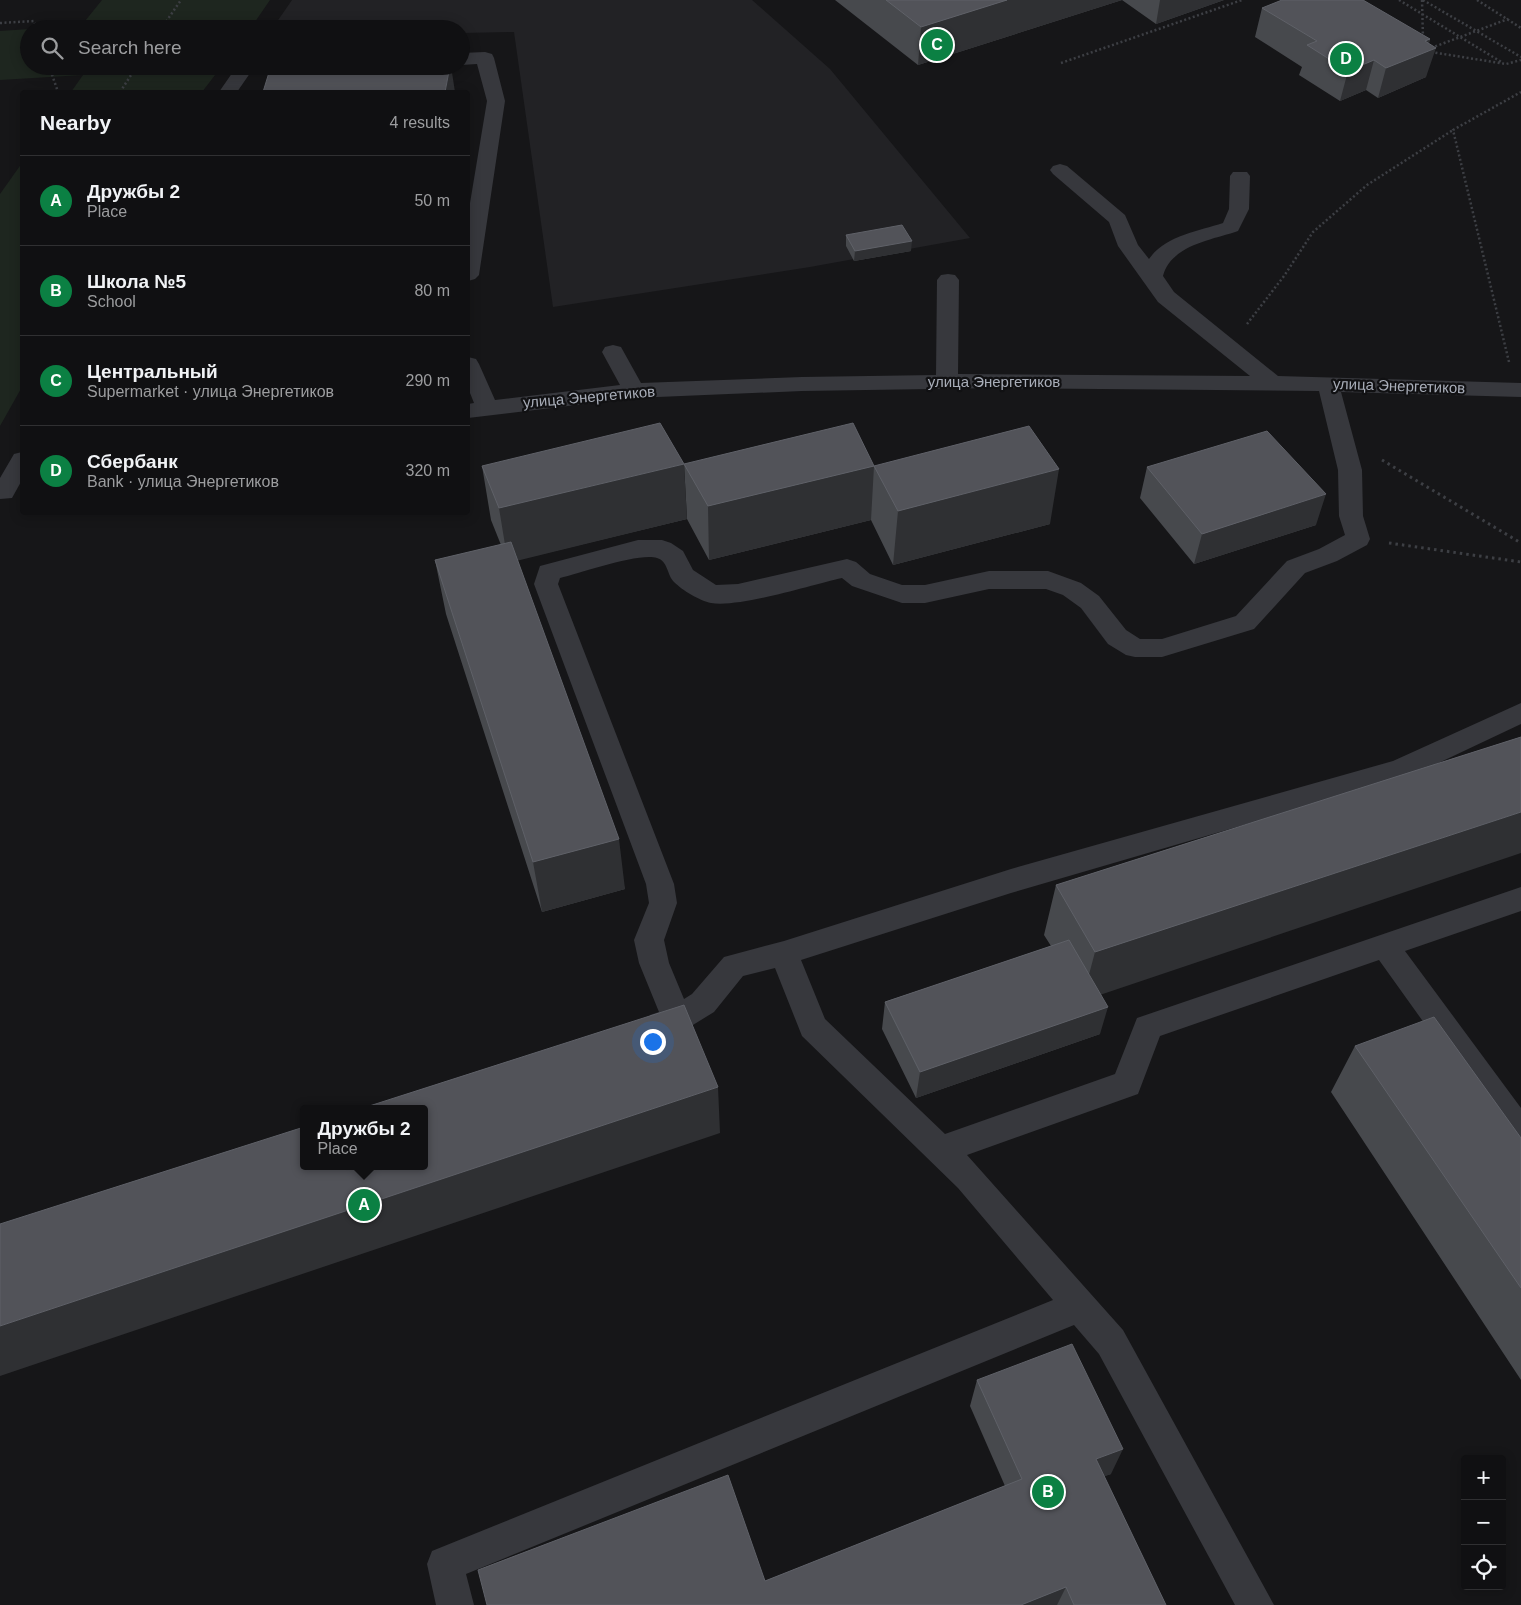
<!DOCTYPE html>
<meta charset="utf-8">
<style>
body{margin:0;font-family:Helvetica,sans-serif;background:#19191b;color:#f1f3f6}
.controls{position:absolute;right:15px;bottom:15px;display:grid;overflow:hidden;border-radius:5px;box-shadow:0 2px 12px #0003}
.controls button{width:45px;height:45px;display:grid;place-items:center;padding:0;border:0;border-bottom:1px solid #303032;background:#101012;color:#f1f3f6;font:25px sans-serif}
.you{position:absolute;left:652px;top:1041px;width:18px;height:18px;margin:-12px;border:4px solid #fff;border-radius:50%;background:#1a73e8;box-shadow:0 0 0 8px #1a73e833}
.badge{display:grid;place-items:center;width:32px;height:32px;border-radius:50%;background:#0b8043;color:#fff;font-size:16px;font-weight:700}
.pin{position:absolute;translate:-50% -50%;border:2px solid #fff;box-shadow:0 1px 5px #0006}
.popup{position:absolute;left:300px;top:1105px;width:128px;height:65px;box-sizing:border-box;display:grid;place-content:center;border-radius:5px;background:#101012;filter:drop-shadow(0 1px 4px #0005);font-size:16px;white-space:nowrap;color:#9c9d9f}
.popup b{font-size:19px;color:#f1f3f6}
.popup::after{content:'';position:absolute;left:50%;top:100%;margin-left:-10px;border:10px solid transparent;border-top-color:#101012}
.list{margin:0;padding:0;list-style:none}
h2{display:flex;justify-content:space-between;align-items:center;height:65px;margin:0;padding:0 20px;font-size:21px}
h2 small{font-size:16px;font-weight:400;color:#9c9d9f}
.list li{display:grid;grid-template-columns:32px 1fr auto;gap:15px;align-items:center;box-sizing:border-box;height:90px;padding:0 20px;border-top:1px solid #303032}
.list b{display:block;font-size:19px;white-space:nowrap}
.list p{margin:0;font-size:16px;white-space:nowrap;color:#9c9d9f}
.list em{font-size:16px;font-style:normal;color:#9c9d9f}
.icon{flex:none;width:28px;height:28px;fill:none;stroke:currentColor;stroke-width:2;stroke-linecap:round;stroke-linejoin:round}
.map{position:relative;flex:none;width:1521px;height:1605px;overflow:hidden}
.search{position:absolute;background:#101012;box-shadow:0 2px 12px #0003;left:20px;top:20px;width:450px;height:55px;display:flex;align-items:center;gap:12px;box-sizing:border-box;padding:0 18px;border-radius:28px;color:#9c9d9f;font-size:19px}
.panel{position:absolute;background:#101012;box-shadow:0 2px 12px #0003;left:20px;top:90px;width:450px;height:425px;border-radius:5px}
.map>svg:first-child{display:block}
.built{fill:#222225}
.green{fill:#1e261f}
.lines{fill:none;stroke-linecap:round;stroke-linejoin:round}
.path-far1{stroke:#3d3f44;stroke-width:2.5;stroke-dasharray:2 2.5;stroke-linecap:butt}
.path{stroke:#3d3f44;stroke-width:3;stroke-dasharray:2.5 4;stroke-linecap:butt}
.minor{fill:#37383d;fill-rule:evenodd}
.wall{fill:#47494d}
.shaded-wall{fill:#2f3033}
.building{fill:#525359;stroke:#5f6168}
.labels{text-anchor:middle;stroke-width:4.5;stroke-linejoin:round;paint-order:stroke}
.street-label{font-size:15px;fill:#a8adb8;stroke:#111113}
</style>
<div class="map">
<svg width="1521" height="1605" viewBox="0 0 1521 1605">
<rect width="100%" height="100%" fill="#161618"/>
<!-- built -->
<path class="built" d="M292,0H752L830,69L970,238L810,267L553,307L514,32L461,33V29H272Z"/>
<!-- green -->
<path class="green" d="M102,0H270L250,29H39L81,26Z
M29,29V66H222L202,92H71L83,75L0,80V31Z
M22,163V387L0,426V194Z"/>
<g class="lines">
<!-- path-far1 -->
<path class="path-far1" d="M1399,0L1503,63
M1422,0L1423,39
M1423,0L1521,57
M1477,0L1521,28
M0,23L34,21L37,29
M161,29L181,0
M1431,48L1508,19
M1431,52L1506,64L1521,60
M1061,63L1242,0
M49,66L58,92
M120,92L137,66
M1247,324L1284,276L1313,232L1367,185L1453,130
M1509,362L1453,130L1521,92"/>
<!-- path -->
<path class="path" d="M1382,460L1521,543
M1389,543L1521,562"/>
<!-- minor -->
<path class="minor" d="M485,52L492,54L494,58L505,101L479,275L475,279L468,281V215L487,101L477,64L461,65V53Z
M237,66H255L237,92H219Z
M1060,164L1067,166L1125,215L1138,245L1149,259C1165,236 1198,231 1223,223L1229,209L1230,176L1233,172H1247L1250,176L1249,209L1238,231C1212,240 1171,245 1163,276L1174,292L1278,376L1521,383V397L1341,392L1362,470L1363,516L1370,539L1367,545L1337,561L1305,573L1254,629L1162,657H1135L1126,655L1108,644L1081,608L1063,595L1046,589H989L925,603H902L852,586L842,578C811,585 739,608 711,603C700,601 682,590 674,582C667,575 668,561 657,558C640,552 580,573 560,578L558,584L674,884L677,903L664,940L669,963L684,999L692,994L724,957L784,941L1011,869L1393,761L1521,703V724L1411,776L1011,893L801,960L825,1019L945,1134L1115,1074L1137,1018L1521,887V911L1405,951L1521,1108V1147L1510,1143L1379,960L1160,1036L1138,1094L967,1155L1123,1330L1274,1605H1235L1099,1354L1074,1325L466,1574L474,1605H436L427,1564L432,1551L1053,1300L958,1188L802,1036L775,968L743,976L714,1012L688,1028L661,1037L650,1033L646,1024L650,1015L659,1012L639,963L634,940L649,903L646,884L534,584L540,566L638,540H662L671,543L683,551L693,570L716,585L738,584L847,559L856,562L870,574L902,585H925L989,571H1048L1081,583L1099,596L1126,630L1140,639H1162L1236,616L1287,561L1319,549L1345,535L1339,516L1338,470L1319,391L995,388L802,391L634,398L468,418V404L474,403L468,388V357L476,359L479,364L495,400L620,385L602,352L605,347L613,345L621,347L641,383L802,377L936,375L937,280L941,275L948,274L955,275L959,280L958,374L1250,376L1158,302L1118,246L1109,222L1053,174L1050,170L1053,166Z
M22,452V480L12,498L0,499V478L14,454Z"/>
</g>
<!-- wall -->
<path class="wall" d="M835,0H1224L1156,24L1122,0L918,65Z
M1262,8L1430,39L1429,43L1426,77L1378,98L1366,90L1340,101L1299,75L1302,67L1255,37Z
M846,235L911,251L854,261L846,246Z
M684,464L874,466L1050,524L893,565L871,520L709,560L687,519Z
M482,466L687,519L517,560L625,889L542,912L446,614L435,560L501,545L491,520Z
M1147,467L1316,525L1194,564L1140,498Z
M1521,737L1101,994L1100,1034L916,1098L882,1029L885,1002L1051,946L1044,935L1056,885Z
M1355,1046L1521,1138V1380L1331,1092Z
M977,1380L1111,1474L1104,1476L1166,1605H487L765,1581L1005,1486L970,1406Z"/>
<!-- shaded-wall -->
<path class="shaded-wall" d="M1007,0H1122L918,65L921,27Z
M1160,0H1224L1156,24Z
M1430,39L1426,52L1436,48L1426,77L1378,98L1386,68L1425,41Z
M1374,60L1366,90L1340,101L1348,71Z
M450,66H451L455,92H445Z
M912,241L911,251L854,261L855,251Z
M684,464L687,519L508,563L499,508Z
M874,466L871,520L709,560L708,506Z
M1059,469L1050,524L893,565L898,511Z
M1326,494L1316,525L1194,564L1202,534Z
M1521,812V853L1082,1001L1095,952Z
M619,839L625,889L542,912L533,862Z
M1108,1007L1100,1034L916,1098L920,1072Z
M718,1087L720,1133L0,1376V1326Z
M1123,1449L1111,1474L1084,1484L1096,1459Z
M1066,1587L1057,1605H1021Z"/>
<!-- building -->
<path class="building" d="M886,0H1007L921,27Z
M1282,0H1363L1430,39L1425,41L1436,48L1386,68L1374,60L1348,71L1307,45L1317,41L1262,8Z
M271,66H450L445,92H263Z
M902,225L912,241L855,251L846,235Z
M660,423L684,464L499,508L482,466Z
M853,423L874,466L708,506L684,464Z
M1029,426L1059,469L898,511L874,466Z
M1267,431L1326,494L1202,534L1147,467Z
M511,542L619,839L533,862L435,560Z
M1521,737V812L1095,952L1056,885Z
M1069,940L1108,1007L920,1072L885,1002Z
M684,1005L718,1087L0,1326V1224L304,1127V1166H424V1109H360Z
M1434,1017L1521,1138V1288L1355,1046Z
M1072,1344L1123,1449L1096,1459L1166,1605H1074L1066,1587L1021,1605H487L478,1570L728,1475L765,1581L1022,1479L977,1380Z"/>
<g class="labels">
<!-- street labels -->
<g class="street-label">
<text x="994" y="387">улица Энергетиков</text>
<text transform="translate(1399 386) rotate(2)" y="5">улица Энергетиков</text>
<text transform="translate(589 397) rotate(-5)" y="5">улица Энергетиков</text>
</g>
</g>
</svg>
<div class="controls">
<button>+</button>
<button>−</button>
<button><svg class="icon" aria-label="locate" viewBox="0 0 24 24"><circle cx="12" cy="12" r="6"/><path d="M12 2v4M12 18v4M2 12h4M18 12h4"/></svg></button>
</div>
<div class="you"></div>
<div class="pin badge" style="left:364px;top:1205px">A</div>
<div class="popup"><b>Дружбы 2</b>Place</div>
<div class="pin badge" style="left:1048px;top:1492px">B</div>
<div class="pin badge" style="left:937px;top:45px">C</div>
<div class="pin badge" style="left:1346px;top:59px">D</div>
<div class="search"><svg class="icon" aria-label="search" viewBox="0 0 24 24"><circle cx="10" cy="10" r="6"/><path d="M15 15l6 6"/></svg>Search here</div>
<section class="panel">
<h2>Nearby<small>4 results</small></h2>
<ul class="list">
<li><span class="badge">A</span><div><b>Дружбы 2</b><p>Place</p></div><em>50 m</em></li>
<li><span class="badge">B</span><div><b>Школа №5</b><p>School</p></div><em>80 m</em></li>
<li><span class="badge">C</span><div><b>Центральный</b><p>Supermarket · улица Энергетиков</p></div><em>290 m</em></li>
<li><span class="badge">D</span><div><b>Сбербанк</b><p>Bank · улица Энергетиков</p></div><em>320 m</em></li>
</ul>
</section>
</div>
